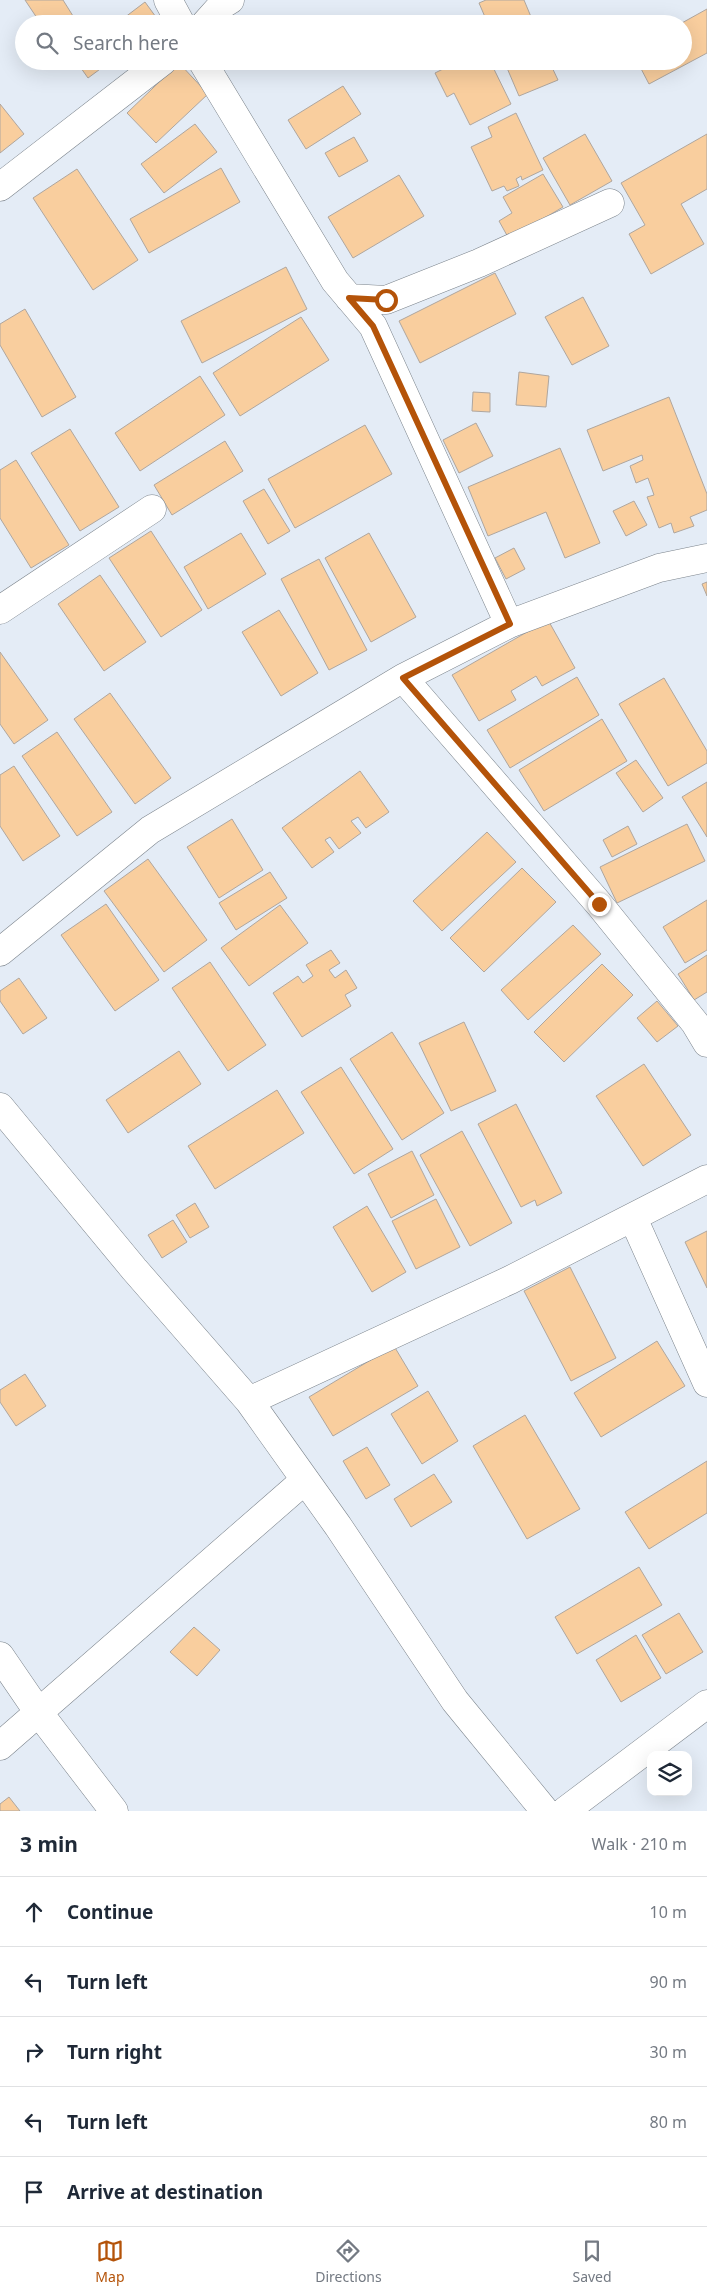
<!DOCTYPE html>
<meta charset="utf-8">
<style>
body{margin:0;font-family:"Noto Sans",sans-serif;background:#f6f6f7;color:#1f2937}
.controls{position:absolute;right:15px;bottom:15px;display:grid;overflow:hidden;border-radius:10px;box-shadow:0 5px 20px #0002}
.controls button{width:45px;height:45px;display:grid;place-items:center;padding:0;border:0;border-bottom:1px solid #e0e1e3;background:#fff;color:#1f2937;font:25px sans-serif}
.stop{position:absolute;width:15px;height:15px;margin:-11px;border:4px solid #b45309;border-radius:50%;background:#fff}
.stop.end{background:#b45309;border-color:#fff;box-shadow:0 1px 5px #0008}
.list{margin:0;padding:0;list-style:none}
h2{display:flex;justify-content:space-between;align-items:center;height:65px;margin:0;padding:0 20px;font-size:21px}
h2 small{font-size:16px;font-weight:400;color:#747a83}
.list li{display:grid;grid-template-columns:32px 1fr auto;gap:15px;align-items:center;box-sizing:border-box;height:70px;padding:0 20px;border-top:1px solid #e0e1e3}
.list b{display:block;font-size:19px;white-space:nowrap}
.list em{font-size:16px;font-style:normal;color:#747a83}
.icon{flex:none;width:28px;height:28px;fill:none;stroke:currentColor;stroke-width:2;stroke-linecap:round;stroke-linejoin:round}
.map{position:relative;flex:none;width:707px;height:1811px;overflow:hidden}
.search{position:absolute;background:#fff;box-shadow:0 5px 20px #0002;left:15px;right:15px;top:15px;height:55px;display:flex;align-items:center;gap:12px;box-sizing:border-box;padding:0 18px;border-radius:28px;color:#747a83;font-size:19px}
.sheet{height:415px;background:#fff}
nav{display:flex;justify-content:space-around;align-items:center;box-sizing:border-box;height:70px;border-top:1px solid #e0e1e3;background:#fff;font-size:14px;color:#747a83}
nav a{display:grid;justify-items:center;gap:2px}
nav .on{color:#b45309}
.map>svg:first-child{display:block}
.building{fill:#f9ce9e;stroke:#afa69e}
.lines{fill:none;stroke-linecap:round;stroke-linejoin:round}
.minor-casing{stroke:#7c848c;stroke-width:29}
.minor{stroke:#fff;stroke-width:28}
.route{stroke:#b45309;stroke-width:6}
</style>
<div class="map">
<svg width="707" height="1811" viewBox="0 0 707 1811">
<rect width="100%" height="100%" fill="#e4ecf6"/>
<!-- building -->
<path class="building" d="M25,0H63L78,24H41Z
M486,0H524L534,24H488L479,3Z
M145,2L161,24H116Z
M707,9V53L649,84L637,61H683V24H680Z
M469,19L472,24H460Z
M76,61H111L88,78Z
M439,61H490L511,104L470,125L454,93L447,97L435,73L443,69Z
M504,61H549L558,80L519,96Z
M179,63L208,94L156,143L127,113Z
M343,86L361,114L306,149L288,120Z
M0,104L24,134L0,153Z
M516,113L543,170L522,180L521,176L516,179L519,186L507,191L504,186L492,191L471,147L492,137L488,127Z
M195,124L217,152L164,193L141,164Z
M585,134L612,181L570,205L543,158Z
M707,134V189L681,204L704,244L651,274L629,234L645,225L621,183Z
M354,137L368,161L339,177L325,153Z
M221,168L240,202L149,253L130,219Z
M77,169L138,260L93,290L33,198Z
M543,174L563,207L509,239L499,221L512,213L503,197Z
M399,175L424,216L353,258L328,217Z
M286,267L307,309L202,363L181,321Z
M495,273L516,314L420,363L399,321Z
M583,297L609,346L572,365L545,317Z
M25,309L76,397L42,417L0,345V324Z
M301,317L329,360L240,416L213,373Z
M519,372L549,376L546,407L516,405Z
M200,376L225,415L140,471L115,433Z
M473,392L490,393V412L472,411Z
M669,397L707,494V510L690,517L694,526L674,533L671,523L659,528L647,497L654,495L648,478L636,483L630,466L643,460L642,455L603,471L587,430Z
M476,423L493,456L459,473L443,440Z
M365,425L392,474L295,528L268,479Z
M70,429L119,507L80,531L31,453Z
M225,441L243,471L172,515L154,485Z
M560,448L600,543L565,558L546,512L488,536L468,487Z
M16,460L69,545L31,568L0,518V470Z
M264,489L290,531L268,544L243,501Z
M634,501L647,525L626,536L613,511Z
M151,531L202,610L161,637L109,558Z
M241,533L266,574L208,609L184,567Z
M369,533L416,617L371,642L325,558Z
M514,548L525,569L506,579L495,558Z
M319,559L367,650L329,670L281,579Z
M100,575L146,642L104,671L58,604Z
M707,582V596L702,584Z
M279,610L318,673L281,696L242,632Z
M548,620L575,668L542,686L536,676L511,691L516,700L479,721L452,675Z
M0,652L48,720L14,744L0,724Z
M577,677L599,715L510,768L487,730Z
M664,678L707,751V763L668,786L619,704Z
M110,693L171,778L135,804L74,719Z
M602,719L627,761L544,811L519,770Z
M57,732L112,812L77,836L22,756Z
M636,760L663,798L643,812L616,773Z
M14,766L60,836L23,861L0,826V775Z
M360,771L389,812L366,828L358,817L351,821L361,833L339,849L330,837L325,840L334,852L312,868L282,828Z
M707,782V837L682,797Z
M232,819L263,870L219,898L187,847Z
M687,824L705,861L617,903L600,867Z
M628,826L637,844L612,857L603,840Z
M487,832L516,862L442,931L413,901Z
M148,859L207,940L164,972L104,891Z
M522,868L556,902L484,972L450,938Z
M270,872L287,898L236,930L219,903Z
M707,900V950L685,963L663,927Z
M106,904L159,980L115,1011L61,935Z
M280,905L308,943L249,986L221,948Z
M573,925L601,954L528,1020L501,990Z
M331,950L340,963L329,970L335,978L346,970L357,988L345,995L351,1006L302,1037L273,993L298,976L303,983L313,976L306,965Z
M707,955V992L694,1000L678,974Z
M210,962L266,1045L228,1071L172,988Z
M602,964L633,995L564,1062L534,1032Z
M19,978L47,1018L23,1034L0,1001V991Z
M657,1001L678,1026L657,1042L637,1018Z
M464,1022L496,1091L451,1111L419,1043Z
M392,1032L444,1113L402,1140L350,1059Z
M179,1051L201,1084L128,1133L106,1100Z
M644,1064L691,1135L643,1166L596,1096Z
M341,1067L393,1149L354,1174L301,1092Z
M277,1090L304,1133L215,1189L188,1146Z
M516,1104L562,1193L537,1206L535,1200L521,1207L478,1124Z
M462,1131L512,1223L470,1246L420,1155Z
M412,1151L434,1195L391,1218L368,1174Z
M436,1199L460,1247L416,1269L392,1221Z
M195,1203L209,1227L190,1238L176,1215Z
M367,1206L406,1272L372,1292L333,1227Z
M173,1220L187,1242L162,1258L148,1235Z
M707,1231V1288L685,1242Z
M570,1267L616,1358L571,1381L524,1291Z
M657,1341L685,1386L601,1437L574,1393Z
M394,1346L418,1386L333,1436L309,1397Z
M25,1374L46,1406L16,1426L0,1402V1390Z
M428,1391L458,1441L422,1464L391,1414Z
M525,1415L580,1509L527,1539L473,1446Z
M367,1447L390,1485L366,1499L343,1461Z
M707,1461V1513L649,1549L625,1512Z
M434,1474L452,1502L411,1527L394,1499Z
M639,1567L662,1605L577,1654L555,1617Z
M679,1613L703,1652L666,1674L642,1635Z
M194,1627L220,1650L197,1676L170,1652Z
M636,1635L661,1678L621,1702L596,1660Z
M9,1797L20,1811H0V1804Z"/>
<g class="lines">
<defs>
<path id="minor" d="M168,0L181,24
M205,24L222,5L230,0
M202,61L335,281L373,326L509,624
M0,187L163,61
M349,298L386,300L479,263L610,203
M707,558L659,568L509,624L403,678L599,904L695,1023L707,1043
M0,610L152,509
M0,952L150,830L403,678
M0,1107L134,1269L249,1401L338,1526L455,1701L545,1811
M633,1218L707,1383
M249,1401L510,1280L707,1179
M0,1656L39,1713L114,1811
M0,1746L305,1480
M565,1811L707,1704"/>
</defs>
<!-- minor casing -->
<use href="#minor" class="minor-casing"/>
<!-- minor -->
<use href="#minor" class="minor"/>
</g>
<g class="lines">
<!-- route -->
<path class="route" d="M386,300L349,298L373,326L510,624L403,678L599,904"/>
</g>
</svg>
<div class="controls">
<button><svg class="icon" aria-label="layers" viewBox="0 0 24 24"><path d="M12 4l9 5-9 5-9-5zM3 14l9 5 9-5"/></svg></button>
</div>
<div class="stop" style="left:386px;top:300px"></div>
<div class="stop end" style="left:599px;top:904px"></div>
<div class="search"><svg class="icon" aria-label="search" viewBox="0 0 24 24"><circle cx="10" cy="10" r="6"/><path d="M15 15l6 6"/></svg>Search here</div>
</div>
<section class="sheet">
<h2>3 min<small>Walk · 210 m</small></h2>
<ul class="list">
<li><svg class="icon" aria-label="ahead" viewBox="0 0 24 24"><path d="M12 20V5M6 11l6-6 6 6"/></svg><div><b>Continue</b></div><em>10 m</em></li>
<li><svg class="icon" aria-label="left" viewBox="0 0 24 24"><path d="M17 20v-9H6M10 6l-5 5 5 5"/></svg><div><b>Turn left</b></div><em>90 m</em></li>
<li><svg class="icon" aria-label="right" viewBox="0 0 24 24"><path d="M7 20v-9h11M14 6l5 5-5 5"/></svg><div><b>Turn right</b></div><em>30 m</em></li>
<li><svg class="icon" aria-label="left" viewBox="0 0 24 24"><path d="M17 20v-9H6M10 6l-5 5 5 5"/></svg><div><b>Turn left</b></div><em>80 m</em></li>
<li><svg class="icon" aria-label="arrive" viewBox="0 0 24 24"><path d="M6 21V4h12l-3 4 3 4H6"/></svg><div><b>Arrive at destination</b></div></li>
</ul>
</section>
<nav>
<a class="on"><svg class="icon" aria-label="map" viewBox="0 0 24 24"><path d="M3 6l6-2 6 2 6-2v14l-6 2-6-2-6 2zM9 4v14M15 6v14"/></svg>Map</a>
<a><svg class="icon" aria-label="directions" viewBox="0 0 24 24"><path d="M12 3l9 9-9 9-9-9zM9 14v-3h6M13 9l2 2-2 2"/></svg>Directions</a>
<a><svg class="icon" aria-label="saved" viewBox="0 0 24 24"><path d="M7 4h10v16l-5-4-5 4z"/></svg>Saved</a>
</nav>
